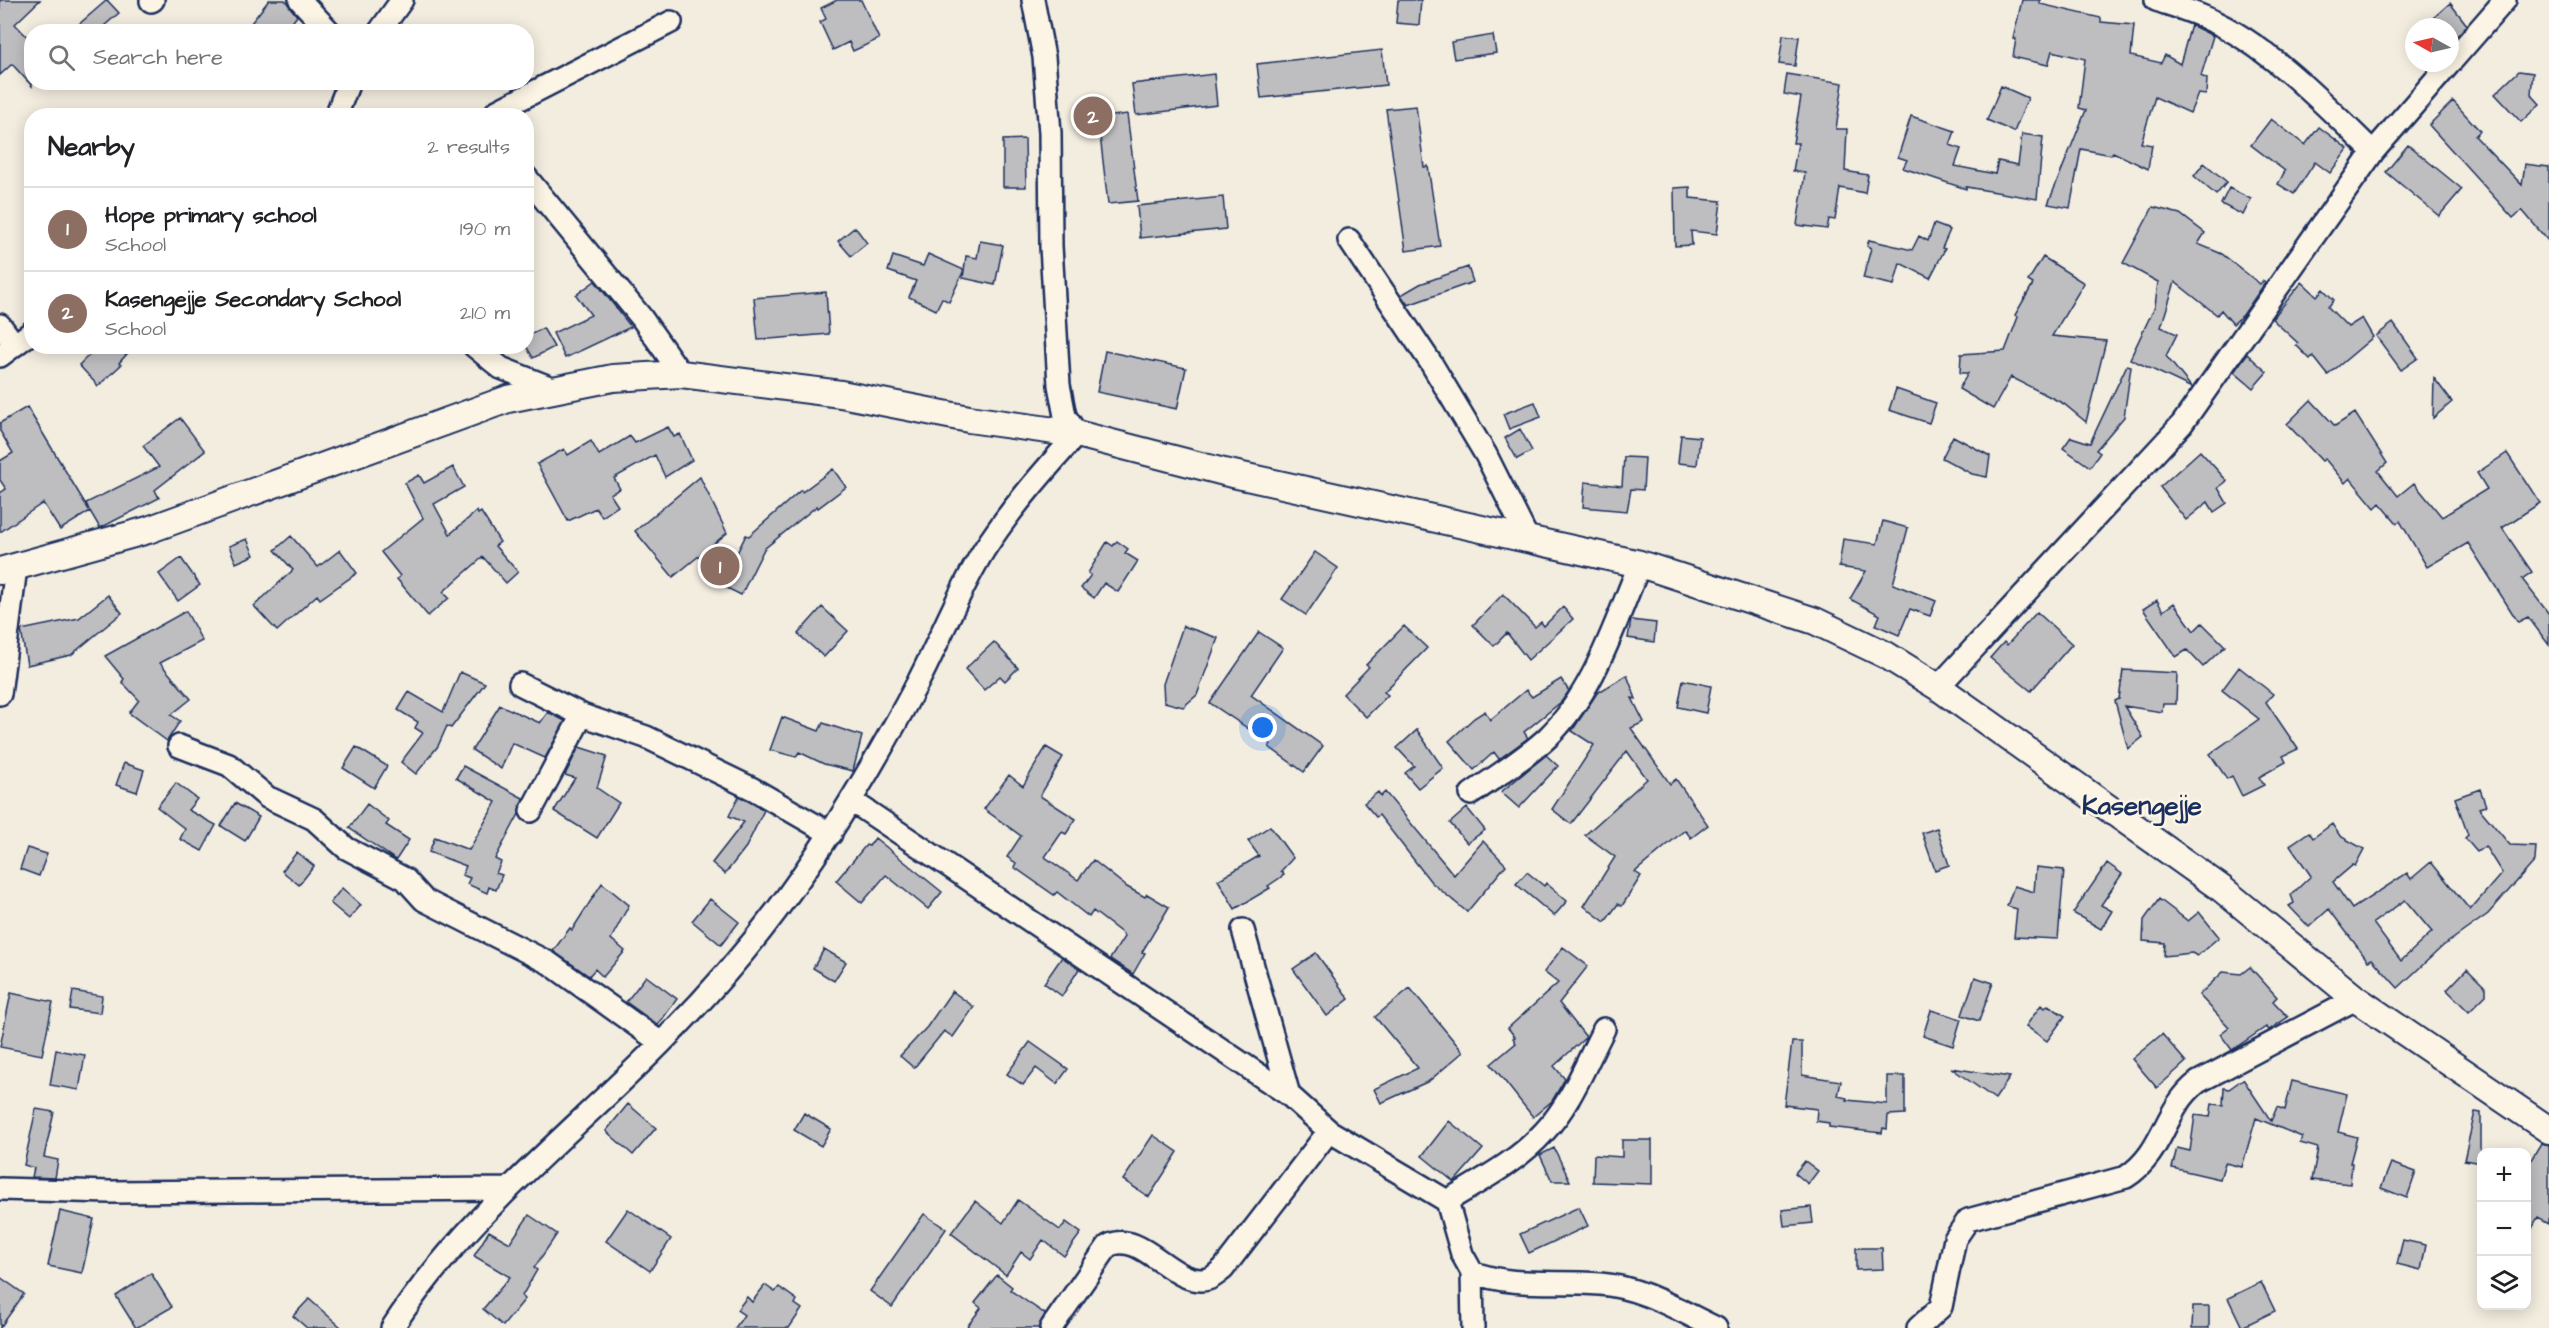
<!DOCTYPE html>
<meta charset="utf-8">
<style>
body{margin:0;font-family:"Architects Daughter",sans-serif;background:#f2f2f2;color:#202124}
.controls{position:absolute;right:18px;bottom:18px;display:grid;overflow:hidden;border-radius:12px;box-shadow:0 3px 15px #0003}
.controls button{width:54px;height:54px;display:grid;place-items:center;padding:0;border:0;border-bottom:2px solid #e0e0e0;background:#fff;color:#202124;font:30px sans-serif}
.compass{position:absolute;left:2405px;top:18px;width:54px;height:54px;border-radius:50%;background:#fff;box-shadow:0 3px 15px #0003;rotate:278deg}
.you{position:absolute;left:1263px;top:728px;width:21px;height:21px;margin:-15px;border:4px solid #fff;border-radius:50%;background:#1a73e8;box-shadow:0 0 0 9px #1a73e833}
.badge{display:grid;place-items:center;width:39px;height:39px;border-radius:50%;background:#0f766e;color:#fff;font-size:20px;font-weight:700}
.pin{position:absolute;translate:-50% -50%;border:3px solid #fff;box-shadow:0 2px 6px #0006}
.list{margin:0;padding:0;list-style:none}
h2{display:flex;justify-content:space-between;align-items:center;height:78px;margin:0;padding:0 24px;font-size:26px}
h2 small{font-size:20px;font-weight:400;color:#757577}
.list li{display:grid;grid-template-columns:39px 1fr auto;gap:18px;align-items:center;box-sizing:border-box;height:84px;padding:0 24px;border-top:2px solid #e0e0e0}
.list b{display:block;font-size:22px;white-space:nowrap}
.list p{margin:0;font-size:20px;white-space:nowrap;color:#757577}
.list em{font-size:20px;font-style:normal;color:#757577}
.icon{flex:none;width:33px;height:33px;fill:none;stroke:currentColor;stroke-width:2;stroke-linecap:round;stroke-linejoin:round}
.map{position:relative;flex:none;width:2549px;height:1328px;overflow:hidden}
.search{position:absolute;background:#fff;box-shadow:0 3px 15px #0003;left:24px;top:24px;width:510px;height:66px;display:flex;align-items:center;gap:15px;box-sizing:border-box;padding:0 21px;border-radius:24px;color:#757577;font-size:22px}
.panel{position:absolute;background:#fff;box-shadow:0 3px 15px #0003;left:24px;top:108px;width:510px;height:246px;border-radius:24px}
.map>svg:first-child{display:block}
.building{fill:#bebec0;stroke:#1b2f5e;stroke-width:1.5;fill-rule:evenodd}
.lines{fill:none;stroke-linecap:round;stroke-linejoin:round}
.minor-casing{stroke:#1b2f5e;stroke-width:26}
.tertiary-casing{stroke:#1b2f5e;stroke-width:30}
.minor{stroke:#fcf5e5;stroke-width:21}
.tertiary{stroke:#fcf5e5;stroke-width:26}
.labels{text-anchor:middle;stroke-width:5;stroke-linejoin:round;paint-order:stroke}
.quarter-label{font-size:26px;font-weight:bold;fill:#1b2f5e;stroke:#fcf5e5}
</style>
<div class="map">
<svg width="2549" height="1328" viewBox="0 0 2549 1328">
<rect width="100%" height="100%" fill="#f3ede0"/>
<filter id="ink" filterUnits="userSpaceOnUse"><feTurbulence type="fractalNoise" baseFrequency=".0167" numOctaves="2"/><feDisplacementMap in="SourceGraphic" scale="12" xChannelSelector="R" yChannelSelector="G"/><feConvolveMatrix kernelMatrix="1 2 1 2 8 2 1 2 1" color-interpolation-filters="sRGB"/></filter>
<g filter="url(#ink)">
<!-- building -->
<path class="building" d="M0,0H40L15,24L32,42V86L12,64L0,75Z
M107,0L119,13L97,32H70Z
M269,0H285L297,16L285,32H244Z
M837,0H861L879,39L853,51L849,42L833,50L820,22L826,19L821,8Z
M1398,0H1421L1419,25L1396,23Z
M2022,0H2040V4L2101,18V22L2134,25L2131,56L2161,63L2165,55L2180,64L2191,25L2213,36L2201,76L2207,79L2206,95L2198,94L2190,113L2155,97L2141,143L2152,145L2148,169L2113,152L2111,155L2081,149L2070,208L2048,204L2086,110L2079,108L2085,59L2052,51L2048,65L2013,57L2016,39H2013Z
M2450,3L2467,25L2450,44V27H2423Z
M1493,35L1496,53L1454,59L1451,42Z
M1783,35L1799,37L1795,66L1779,64Z
M1382,50L1386,85L1261,98L1257,64Z
M2519,71L2533,73L2531,94L2540,104L2521,122L2495,94Z
M1214,74L1217,105L1136,115L1132,84Z
M1787,74L1843,83L1836,129H1847L1845,171L1868,175L1865,193L1840,188L1835,220L1829,219L1827,229L1797,225L1805,173L1793,171L1798,143H1793L1801,97L1784,94Z
M2001,86L2028,98L2014,132L1987,120Z
M2453,101L2480,131L2475,136L2522,185L2525,164L2549,167V242L2522,210L2513,218L2429,125Z
M1416,106L1424,167L1428,166L1440,246L1406,251L1386,109Z
M1127,114L1138,201L1108,204L1098,118Z
M1911,116L1955,131L1950,145L1961,149L1955,166L1995,174L1998,161L2018,165L2022,134L2043,137L2037,199L1966,187V189L1903,168L1907,160L1898,157Z
M2271,119L2305,145L2319,127L2348,149L2330,173L2315,162L2294,194L2278,184L2285,171L2251,145Z
M1025,139L1026,187H1003V140Z
M2408,145L2462,189L2439,216L2386,172Z
M2204,163L2227,182L2216,195L2194,176Z
M1690,187V198L1721,201L1717,234L1691,231L1692,245L1675,246L1674,188Z
M2229,188L2251,199L2243,215L2221,204Z
M1223,197L1226,229L1140,238L1137,206Z
M2153,207L2180,214L2205,233L2198,244L2222,254L2260,284L2263,281L2265,283L2243,315L2233,324L2221,310L2217,315L2175,282L2161,327L2177,334L2166,356L2192,388L2130,359L2155,306L2158,282L2123,263Z
M1934,224L1950,230L1942,248L1945,249L1930,278L1900,263L1894,285L1863,278L1871,248L1867,246L1869,240L1912,250L1919,236L1928,241Z
M855,227L867,243L851,256L838,241Z
M980,241L1003,245L995,285L963,278L966,256L977,258Z
M928,254L964,270L949,302L942,298L936,310L909,297L916,281L888,271L893,256L923,266Z
M2043,257L2084,283L2052,336L2106,341L2086,422L2064,404L2011,377L1993,409L1959,389L1968,373H1960L1961,354L2005,351L2018,317L2015,315L2033,284L2028,281Z
M1468,267L1473,282L1408,305L1401,295L1420,284Z
M595,281L631,327L565,358L553,333L591,315L576,295Z
M2302,282L2317,296L2323,289L2334,300L2328,307L2348,327L2362,318L2373,337L2328,375L2313,356L2310,359L2296,345L2298,343L2272,319Z
M826,292L829,334L758,340L754,298Z
M2393,323L2418,358L2401,370L2376,336Z
M543,328L554,347L533,358L526,346V337Z
M98,346H134L119,363L121,365L98,386L79,365Z
M1105,351L1186,368L1177,409L1097,392Z
M2247,354L2267,372L2253,388L2234,372Z
M2127,365L2131,366L2124,417L2096,450L2100,453L2090,467L2063,448L2071,437L2090,443Z
M2434,378L2452,402L2433,418Z
M1896,389L1936,403L1929,423L1889,410Z
M2311,400L2335,426L2355,413L2387,463L2378,471L2398,496L2414,483L2442,517L2487,489L2477,473L2507,453L2540,503L2502,528L2532,572L2522,579L2549,614V645L2528,617L2518,622L2468,543L2427,567L2400,521L2397,523L2380,503L2375,508L2350,478L2345,483L2325,459L2322,461L2287,424Z
M1535,402L1541,417L1509,429L1503,414Z
M27,407L89,510L86,503L159,467L143,446L180,418L205,451L155,490L159,498L100,528L90,511L60,530L43,503L0,532V493L6,489L0,480V461L13,453L0,431V423Z
M668,427L674,437L680,434L692,460L665,477L655,455L614,478L620,489L610,494L618,506L602,517L596,508L568,521L537,464L564,449L568,455L591,441L599,455L630,436L635,443Z
M1520,429L1532,451L1517,459L1505,438Z
M1681,435L1700,437L1697,465L1678,463Z
M1953,436L1990,456L1987,477L1972,474L1942,458Z
M2200,451L2227,481L2218,488L2227,503L2214,512L2208,502L2186,520L2160,487Z
M1624,457L1645,458L1643,490L1631,489L1627,511L1583,507L1585,482L1622,486Z
M453,467L464,487L434,504L450,534L477,511L478,514L481,512L500,542L495,546L518,572L506,583L483,557L443,592L449,598L428,616L397,579L400,576L381,552L423,518L405,483L419,475L424,483Z
M833,469L846,487L818,508L817,506L764,549L741,595L721,585L746,535L749,536L801,490L802,492Z
M700,477L727,533L673,577L635,531Z
M1883,521L1908,528L1893,584L1936,601L1930,616L1910,609L1899,635L1876,625L1880,615L1850,599L1866,571L1839,567L1843,539L1877,544Z
M291,536L318,567L340,550L357,573L320,599L317,595L277,631L254,606L293,570L275,550Z
M247,539L254,555L236,563L229,546Z
M1117,541L1128,549L1125,553L1138,561L1118,592L1104,583L1094,598L1081,588L1091,575L1088,573L1107,542L1113,546Z
M1315,552L1338,568L1306,615L1282,599Z
M181,558L200,585L178,601L159,574Z
M1503,594L1535,627L1541,622L1544,626L1563,607L1573,619L1528,660L1507,633L1494,646L1473,625Z
M108,595L122,613L71,655L27,665L21,630L79,618Z
M2157,600L2163,611L2174,603L2194,631L2202,623L2225,646L2203,667L2187,650L2176,657L2143,609Z
M822,607L848,631L824,657L798,634Z
M186,611L202,641L160,663L191,699L171,715L180,721L167,741L129,713L139,700L122,682L124,679L105,656Z
M2037,612L2072,644L2031,691L1990,658L2004,642L2007,645Z
M1631,620L1656,623L1654,642L1628,638Z
M1183,626L1218,638L1197,695L1183,707L1164,702L1163,684Z
M1404,626L1427,648L1384,692L1388,695L1366,717L1343,694L1369,667L1366,665Z
M1259,632L1283,648L1251,695L1323,746L1304,772L1269,747L1271,744L1210,703Z
M994,642L1018,668L1005,681L1000,676L984,690L965,669Z
M2239,667L2273,694L2266,702L2298,749L2283,756L2286,762L2259,777L2264,785L2242,796L2232,776L2227,779L2210,754L2259,719L2222,690Z
M2123,670L2177,673L2176,704H2163L2162,712L2124,706L2143,737L2128,749L2115,701L2119,699Z
M460,672L485,683L451,728L447,726L438,746L416,774L401,762L423,733L415,728L418,722L398,710L409,692L443,712Z
M1627,675L1636,699L1632,698L1644,722L1631,728L1670,784L1676,779L1708,825L1691,838L1685,830L1635,872L1641,876L1622,906L1618,904L1605,922L1584,906L1615,857L1585,835L1647,779L1627,751L1571,824L1552,809L1594,745L1572,731L1597,693Z
M1561,679L1569,691L1561,702L1524,732L1528,738L1499,759L1494,752L1474,770L1449,741L1474,718L1485,711L1490,720L1526,690L1532,697Z
M1683,680L1711,686L1706,713L1678,707Z
M500,705L540,723L548,712L565,721L545,758L512,743L501,769L472,750Z
M782,717L819,731L823,723L862,736L853,771L824,764L799,752L796,757L770,750Z
M1417,730L1443,768L1418,788L1405,773L1414,766L1397,748Z
M356,747L387,766L374,788L343,768Z
M579,747L607,756L597,788L619,803L597,838L554,811L575,778L565,775Z
M1046,747L1063,757L1040,796L1076,819L1066,834L1062,832L1045,857L1078,880L1093,860L1127,887L1145,897L1147,894L1169,907L1142,952L1145,953L1133,974L1110,959L1124,937L1123,934L1093,911L1089,917L1057,892L1054,895L1014,867L1016,863L1007,857L1021,836L984,809L1009,775L1023,786Z
M1546,755L1558,766L1519,808L1501,792Z
M124,763L144,770L137,792L116,785Z
M463,766L523,798L519,814L495,859L501,862L496,873L502,875L496,890L489,887L487,893L467,884L470,878L462,875L466,866L429,852L435,837L469,850L496,802L456,778Z
M176,783L197,799L188,810L216,825L202,851L180,839L185,829L157,807Z
M2480,789L2486,806L2479,808L2510,845L2536,846L2535,861L2488,914L2443,946L2398,988L2372,959L2368,961L2329,909L2309,927L2289,906L2294,903L2291,895L2311,876L2290,845L2309,832L2313,838L2332,824L2340,836L2364,849L2355,866L2353,865L2333,882L2352,909L2407,873L2411,879L2431,862L2470,910L2502,873L2485,846L2477,852L2465,838L2468,835L2455,798ZM2405,900L2432,932L2401,961L2373,923Z
M1378,792L1381,796L1385,792L1454,875L1483,841L1506,865L1467,912L1431,882L1379,815L1376,817L1364,803Z
M739,796L764,810L746,847L725,874L712,863L744,822L729,816Z
M235,803L259,817L245,841L221,826Z
M367,804L389,821L386,825L409,840L396,860L349,828Z
M1467,808L1485,830L1467,843L1450,823Z
M1270,826L1293,858L1281,871L1284,875L1268,886L1270,888L1235,909L1218,880L1259,856L1248,841Z
M1937,828L1949,865L1935,870L1922,833Z
M875,838L942,892L928,909L886,875L862,903L836,881L866,845L869,846Z
M27,848L47,854L39,876L20,869Z
M297,852L314,866L299,885L282,871Z
M2107,863L2122,874L2101,905L2112,911L2101,929L2073,913Z
M2036,867L2064,870L2058,939L2014,937L2017,909L2007,906L2014,886L2034,892Z
M1527,872L1544,886L1546,883L1567,901L1554,916L1516,884Z
M602,883L629,905L611,939L625,951L603,977L595,969L589,976L553,951L570,928L572,930Z
M342,888L361,905L349,919L330,903Z
M710,899L739,922L721,945L692,921Z
M2159,899L2188,921L2199,912L2219,937L2197,956L2192,953L2164,956L2165,943L2143,941L2144,920Z
M1563,947L1588,966L1559,1003L1586,1037L1554,1066L1565,1079L1552,1101L1533,1117L1491,1064L1516,1043L1513,1038L1515,1037L1508,1028L1558,983L1544,972Z
M824,949L846,962L834,981L813,968Z
M1316,953L1349,999L1327,1016L1293,969Z
M1062,957L1079,969L1062,996L1044,983Z
M2250,967L2277,997L2273,1001L2288,1017L2269,1030L2266,1027L2232,1050L2220,1034L2229,1027L2199,995L2223,972L2241,974Z
M2467,969L2486,988V995L2469,1012L2447,990Z
M646,976L677,999L658,1025L626,1002Z
M1975,977L1993,983L1979,1021L1962,1015Z
M1410,988L1463,1052L1429,1081L1381,1103L1374,1089L1418,1068L1375,1017Z
M73,991L102,996L100,1013L70,1009Z
M952,991L974,1007L953,1037L944,1031L914,1068L900,1056L927,1027Z
M11,993L53,1002L42,1055L0,1047Z
M2041,1005L2045,1008L2048,1005L2065,1016L2047,1041L2026,1026Z
M1931,1010L1961,1019L1953,1046L1923,1036Z
M2162,1034L2186,1062L2157,1088L2132,1059Z
M1030,1042L1068,1069L1057,1084L1036,1068L1023,1085L1007,1074Z
M1792,1042H1802V1075L1841,1081L1838,1096L1847,1098V1100L1887,1104V1076H1905V1114L1888,1115L1887,1129L1883,1128L1882,1133L1829,1127V1123L1816,1121L1817,1109L1784,1105Z
M56,1050L85,1055L79,1090L50,1085Z
M1951,1068L2010,1077L1995,1099Z
M2243,1079L2271,1121L2277,1107L2285,1110L2292,1081L2347,1094L2338,1132L2357,1137L2350,1163H2352L2350,1184L2312,1180L2318,1148L2300,1143L2302,1137L2256,1118L2242,1167L2225,1163L2220,1179L2172,1168L2177,1148L2190,1151L2195,1115L2210,1117L2212,1104L2223,1105L2224,1088L2229,1089Z
M628,1104L656,1128L633,1155L606,1131Z
M36,1109L54,1112L44,1157L58,1160L55,1178L32,1177L34,1168L24,1165Z
M2475,1112L2481,1113V1163L2464,1160Z
M804,1113L831,1129L821,1146L794,1130Z
M1449,1121L1483,1149L1454,1182L1422,1156Z
M1153,1135L1178,1152L1149,1197L1123,1180Z
M1622,1140H1652V1184L1593,1182L1594,1155L1622,1157Z
M2541,1143L2549,1145V1224L2538,1218L2526,1239V1168Z
M1554,1148L1570,1181H1552L1540,1155Z
M1805,1161L1818,1171L1808,1184L1795,1173Z
M2391,1163L2416,1172L2407,1198L2381,1188Z
M1018,1200L1060,1230L1066,1222L1081,1233L1064,1256L1043,1240L1030,1259L1021,1252L1006,1275L951,1233L975,1201L1003,1223Z
M1579,1207L1588,1226L1529,1253L1520,1234Z
M1811,1207L1813,1223L1784,1226L1782,1210Z
M628,1209L671,1239L650,1271L606,1241Z
M60,1211L94,1219L82,1273L48,1266Z
M924,1214L946,1229L892,1307L870,1291Z
M529,1215L557,1234L534,1268L537,1270L522,1296L525,1299L503,1326L483,1309L510,1277L474,1256L489,1231L510,1243Z
M2403,1240L2426,1245L2421,1270L2397,1264Z
M1856,1248H1882L1883,1269L1856,1270Z
M151,1273L172,1307L136,1328L116,1296Z
M997,1275L1012,1287L1010,1290L1045,1314L1038,1328H966L981,1308L975,1303Z
M0,1277L24,1294L0,1328Z
M2261,1282L2275,1311L2242,1327L2228,1298Z
M765,1285L775,1292L779,1287L797,1300L795,1304L802,1309L789,1328H735L744,1315L737,1310L747,1297L752,1302Z
M309,1299L342,1328H307L293,1316Z
M2193,1306H2209V1328H2192Z"/>
<g class="lines">
<defs>
<path id="minor" d="M300,0L330,32
M2156,0C2174,6 2192,11 2208,19C2267,44 2327,107 2373,152
M151,1L153,0
M379,32L402,0
M2450,63L2505,0
M336,116L349,82
M493,116L497,111L671,22
M526,177L641,317L681,374
M1349,240L1431,363L1486,455L1527,537
M0,325L15,345
M474,346L501,368L557,390
M0,356L32,332
M520,684L582,715L646,737L753,789L831,834
M1938,687L2182,424L2373,152L2450,63
M0,694L16,567
M179,746L229,765L267,797L314,819L346,848L405,879L424,900L549,963L661,1043
M1471,794C1496,776 1526,758 1548,737C1595,691 1615,622 1640,564
M852,801L1289,1095L1329,1131L1447,1201L1462,1254L1472,1272C1513,1288 1556,1280 1600,1284C1642,1287 1678,1310 1716,1328
M531,811L582,715
M1243,930L1289,1095
M0,1189L110,1192L506,1189
M1447,1201C1481,1180 1517,1162 1544,1132C1571,1104 1586,1063 1604,1029
M1472,1272L1473,1328
M392,1328C464,1217 569,1136 661,1043C703,1001 742,957 777,910C831,838 876,761 918,682C941,638 958,592 984,550C1011,508 1044,471 1077,434L1065,416L1059,385L1051,246L1050,133L1044,57L1033,0
M1051,1328L1108,1246C1142,1228 1173,1288 1208,1279C1213,1278 1219,1272 1223,1269L1329,1131
M1918,1328L1941,1307L1955,1239L1968,1220L2126,1177C2165,1152 2163,1109 2198,1082L2356,999"/>
<path id="tertiary" d="M0,571L148,530L508,399L613,378L681,374L841,394L969,419L1077,434L1224,472L1640,564L1815,621L1886,655L1938,687L2222,889L2356,999L2549,1130"/>
</defs>
<!-- minor casing -->
<use href="#minor" class="minor-casing"/>
<!-- tertiary casing -->
<use href="#tertiary" class="tertiary-casing"/>
<!-- minor -->
<use href="#minor" class="minor"/>
<!-- tertiary -->
<use href="#tertiary" class="tertiary"/>
</g>
</g>
<g class="labels">
<!-- quarter labels -->
<g class="quarter-label">
<text x="2142" y="814">Kasengejje</text>
</g>
</g>
</svg>
<div class="controls">
<button>+</button>
<button>−</button>
<button><svg class="icon" aria-label="layers" viewBox="0 0 24 24"><path d="M12 4l9 5-9 5-9-5zM3 14l9 5 9-5"/></svg></button>
</div>
<svg class="compass" viewBox="-18 -18 36 36"><path d="M0-13l5 13h-10z" fill="#e53935"/><path d="M0 13l5-13h-10z" fill="#757577"/></svg>
<div class="you"></div>
<div class="pin badge" style="left:720px;top:566px;background:#8d6e63">1</div>
<div class="pin badge" style="left:1093px;top:116px;background:#8d6e63">2</div>
<div class="search"><svg class="icon" aria-label="search" viewBox="0 0 24 24"><circle cx="10" cy="10" r="6"/><path d="M15 15l6 6"/></svg>Search here</div>
<section class="panel">
<h2>Nearby<small>2 results</small></h2>
<ul class="list">
<li><span class="badge" style="background:#8d6e63">1</span><div><b>Hope primary school</b><p>School</p></div><em>190 m</em></li>
<li><span class="badge" style="background:#8d6e63">2</span><div><b>Kasengejje Secondary School</b><p>School</p></div><em>210 m</em></li>
</ul>
</section>
</div>
